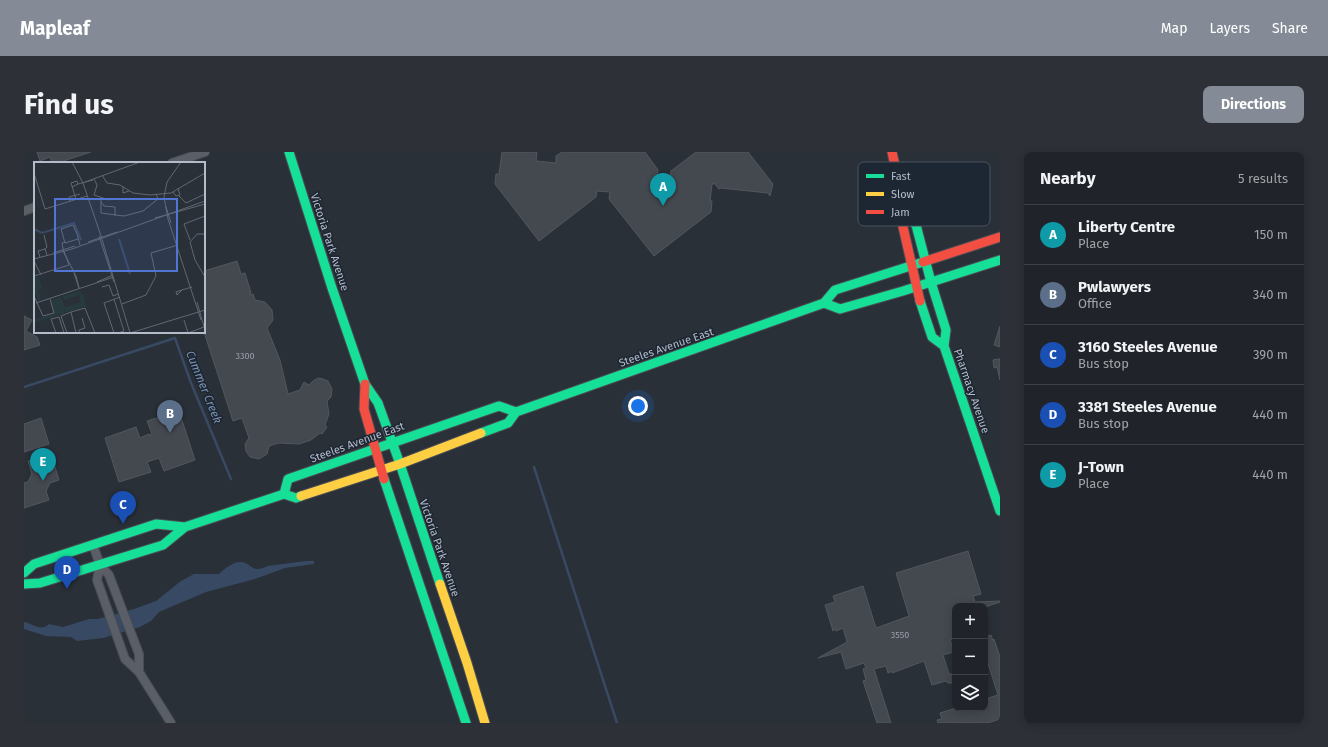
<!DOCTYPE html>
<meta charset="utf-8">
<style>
body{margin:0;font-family:"Fira Sans",sans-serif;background:#2d3036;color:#f1f3f6}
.controls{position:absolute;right:12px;bottom:12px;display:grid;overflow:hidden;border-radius:8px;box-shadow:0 2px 10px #0003}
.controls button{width:36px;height:36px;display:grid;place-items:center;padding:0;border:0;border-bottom:1px solid #3d4147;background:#20242a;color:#f1f3f6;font:20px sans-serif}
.you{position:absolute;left:614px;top:254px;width:14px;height:14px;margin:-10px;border:3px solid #fff;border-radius:50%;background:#1a73e8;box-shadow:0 0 0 6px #1a73e833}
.badge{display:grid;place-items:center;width:26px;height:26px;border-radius:50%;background:#848b96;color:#fff;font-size:13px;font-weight:700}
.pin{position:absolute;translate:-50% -33px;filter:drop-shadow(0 1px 2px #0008)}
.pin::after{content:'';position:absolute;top:21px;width:14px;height:12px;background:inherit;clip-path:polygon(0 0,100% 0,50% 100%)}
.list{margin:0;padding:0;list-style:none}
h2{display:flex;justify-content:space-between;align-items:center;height:52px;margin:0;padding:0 16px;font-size:17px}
h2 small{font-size:13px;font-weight:400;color:#a2a4a8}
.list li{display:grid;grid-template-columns:26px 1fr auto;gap:12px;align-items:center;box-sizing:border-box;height:60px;padding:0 16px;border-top:1px solid #3d4147}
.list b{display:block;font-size:15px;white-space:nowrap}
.list p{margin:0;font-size:13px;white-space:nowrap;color:#a2a4a8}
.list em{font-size:13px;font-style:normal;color:#a2a4a8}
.icon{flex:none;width:22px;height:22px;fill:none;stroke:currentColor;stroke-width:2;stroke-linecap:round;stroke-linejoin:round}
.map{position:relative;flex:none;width:976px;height:571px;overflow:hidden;border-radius:8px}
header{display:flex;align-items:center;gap:24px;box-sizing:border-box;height:56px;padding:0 20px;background:#848b96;color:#fff}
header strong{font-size:19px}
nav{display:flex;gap:22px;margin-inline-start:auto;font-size:14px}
.intro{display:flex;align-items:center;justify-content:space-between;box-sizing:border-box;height:96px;padding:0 24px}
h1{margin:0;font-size:28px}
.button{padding:10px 18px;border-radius:8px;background:#848b96;color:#fff;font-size:14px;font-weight:700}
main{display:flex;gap:24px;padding:0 24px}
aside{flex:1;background:#20242a;border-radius:8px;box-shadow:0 2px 10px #0003}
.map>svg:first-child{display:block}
.water{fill:#384963}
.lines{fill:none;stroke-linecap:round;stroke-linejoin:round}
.stream{stroke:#384963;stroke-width:2.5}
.building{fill:#444950;stroke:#52575f}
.street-casing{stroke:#484c53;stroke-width:10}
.fast-casing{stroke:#484c53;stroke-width:11}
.slow-casing{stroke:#484c53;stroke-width:11}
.jam-casing{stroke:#484c53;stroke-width:11}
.street{stroke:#5a5e66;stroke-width:8}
.fast{stroke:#16e098;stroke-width:9}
.slow{stroke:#ffcf43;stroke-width:9}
.jam{stroke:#f24e42;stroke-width:9}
.labels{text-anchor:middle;stroke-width:3;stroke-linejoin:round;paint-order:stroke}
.number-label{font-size:9px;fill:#989fab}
.street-label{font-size:11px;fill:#b4bcc9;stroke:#1d2633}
.water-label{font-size:12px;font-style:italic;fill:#7c92b1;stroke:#1d2633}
.inset-river{fill:none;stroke:#384963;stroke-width:2}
.inset-road{fill:none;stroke:#616872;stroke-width:1}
.view{fill:#5274d3;fill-opacity:0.15;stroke:#5274d3;stroke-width:2}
.inset-edge{fill:none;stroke:#b4bcc9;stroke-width:2}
.key{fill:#1d2633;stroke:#4a5360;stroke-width:1}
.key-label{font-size:11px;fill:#b4bcc9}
</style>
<header>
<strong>Mapleaf</strong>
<nav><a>Map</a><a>Layers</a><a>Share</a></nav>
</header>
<div class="intro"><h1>Find us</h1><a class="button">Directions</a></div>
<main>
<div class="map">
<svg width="976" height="571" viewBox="0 0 976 571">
<rect width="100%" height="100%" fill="#2a3038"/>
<!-- water -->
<path class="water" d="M282,409H290V412L261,416L231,427L182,440L135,460L127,469L116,475L79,486L53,489L47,485L22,484L0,477V470C10,472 16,480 25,472L39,475L65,467H74L110,457L132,449L157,429L170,422H195C200,417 208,411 215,410C227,409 228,423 243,414Z"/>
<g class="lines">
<!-- stream -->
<path class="stream" d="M0,235L151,186L167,231L207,327
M510,315L593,571"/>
</g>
<!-- building -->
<path class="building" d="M13,0H67L33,11H28L26,5L16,9Z
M478,0H513L512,9L532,11V4L538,0H621L634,18L633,24L646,26L647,19L672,0H724L749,32L746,44L744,41L697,36L695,37L690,31V32H688L686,49H688L687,60L630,104L585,47L586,40L573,39L572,45L515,89L471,32L472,22H475Z
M213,109L217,122L221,121L227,141H226V143L229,142L231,148L241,150L248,158L249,168L243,176L256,208L264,242L276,238L280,230L285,233L289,229L294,226L299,227L304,229L308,237L307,245L303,249L305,262L301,273L303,275L298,282L296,281L287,288L275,292L255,291L248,293L245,294L243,302L235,307L226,305L222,299L221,292L225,286L218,266L209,269L180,180V119Z
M0,164L8,168L2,179L13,185L16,193L0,198Z
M976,174V195L970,193Z
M974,207H976V228L973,215L970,216L969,208Z
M155,259L171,308L140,319L135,306L123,310L127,320L95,330L81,286L112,275L116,286L125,282L126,283L128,282L123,269Z
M17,266L25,292L0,300V272Z
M27,302L35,328L26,331L22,339L25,348L0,356V331L4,330L8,322L4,309Z
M944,399L957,442L949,444L951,450L976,449V450L961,455L931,454V487L926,488L930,500L919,503L925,522H929L931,525L930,529L928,531H924L922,529L908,533L900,509L868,521V519L864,521L862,514L850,517L867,571H853L839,529L842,528L839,517L842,516L840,511L822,517L817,500L794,506L823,490L819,476L812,479L811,477H810L809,479L801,453L811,450L809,444L839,434L852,476L885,464L872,421Z
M967,483L969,489L970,487L976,505V567L964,571H914L913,568L918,567L916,561L932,556H961V547L974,543L961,502V495H964L961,485Z"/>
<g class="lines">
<defs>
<path id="street" d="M148,11L181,0
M0,59L11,55
M69,393L76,413L85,423L115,502V520
M76,413L73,428L101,507L115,520L147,571"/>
<path id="fast" d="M265,0L308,136L341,232L354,251L376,312L416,432
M882,63L892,73L907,130L922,178L920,194L976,359
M896,149L908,185L920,194
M800,151L816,157L879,139L976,108
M457,281L484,271L492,260L800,151L811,138L899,110
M360,327L442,571
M260,342L264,327L475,254L492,260
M0,421L10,412L132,372L161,375
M0,432L16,431L139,393L161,375L260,342L272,346L277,344"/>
<path id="slow" d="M277,344L376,312L457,281
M416,432L443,511L461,571"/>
<path id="jam" d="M868,0L882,63L879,75L896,149
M899,110L976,85
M341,232L340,257L360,327"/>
</defs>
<!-- street casing -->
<use href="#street" class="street-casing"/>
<!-- fast casing -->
<use href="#fast" class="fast-casing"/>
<!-- slow casing -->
<use href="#slow" class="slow-casing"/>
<!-- jam casing -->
<use href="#jam" class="jam-casing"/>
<!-- street -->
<use href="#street" class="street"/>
<!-- fast -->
<use href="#fast" class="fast"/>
<!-- slow -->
<use href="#slow" class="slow"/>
<!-- jam -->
<use href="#jam" class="jam"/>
</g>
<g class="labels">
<!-- number labels -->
<g class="number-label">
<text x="221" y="207">3300</text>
<text x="876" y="486">3550</text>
</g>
<!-- street labels -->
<g class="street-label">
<text transform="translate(306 90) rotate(72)" y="4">Victoria Park Avenue</text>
<text transform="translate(642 195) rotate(-19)" y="4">Steeles Avenue East</text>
<text transform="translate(948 239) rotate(71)" y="4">Pharmacy Avenue</text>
<text transform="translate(333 290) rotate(-20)" y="4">Steeles Avenue East</text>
<text transform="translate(416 396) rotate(71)" y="4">Victoria Park Avenue</text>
</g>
<!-- water labels -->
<g class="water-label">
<text transform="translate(180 235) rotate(68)" y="4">Cummer Creek</text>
</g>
</g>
<!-- overview -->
<g transform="translate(10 10)">
<rect width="171" height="171" fill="#2a3038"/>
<path d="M5,114L8,126L4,128L7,137L4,139L0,128V116ZM45,129L49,132L52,144L0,161V158L20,152L17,138L27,135L31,145L47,140L45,133L30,138L29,134Z" fill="#273a3e"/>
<path class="inset-river" d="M0,67L8,71L40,61L47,78M85,77L96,112"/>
<path class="inset-road" d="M38,0L49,21L67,74M147,0L133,20L130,35L134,57L167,158M0,11L11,47L53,34M68,13L73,21L86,23L99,31L116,33L137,31L171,11M60,17L63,23L60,33L75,38M51,20L106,0M44,22L59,18M89,24V31L95,29M38,25L44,22L43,19L37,21L41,34L42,38M139,30L142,34L146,33L144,26M145,34L152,41L171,32M67,36V51L90,54L109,49L124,37L122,32M36,40L35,35L46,32M67,40L70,44L81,45V54M132,45L137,61M121,56L171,42M171,72H163L156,80L161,98L171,115M10,73L13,85L11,87M65,74L80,120M67,74L96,171M44,77L31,81L27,67L39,63L43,72L46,83M156,78L150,62L171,54M31,80L28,81L30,91L42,114L45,126M54,80L83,70M30,89L35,103M19,91L41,84M6,95L4,89L11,87L13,93M0,97L38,87L171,39M0,99L7,113M40,111L45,126M0,114L35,103M63,120L79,113M68,125L75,123L79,134L84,132M148,128L143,133L142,130L148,128L158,125M0,134L9,154L20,151L16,137M80,137L90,169L84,171M163,140L171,168M2,141L80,115M88,142L112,133L122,114L117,91L144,83M150,158L154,171L170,165M22,171L17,157L25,155L30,171M33,171L27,154L37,150M42,171L37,150L51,146L61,171M45,171V168L51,166L48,156M80,171L70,141L86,135M96,171L171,148"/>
<path class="view" d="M21,37H143V109H21Z"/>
<rect width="171" height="171" class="inset-edge"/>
</g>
<!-- legend -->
<rect x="834" y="10" width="132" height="64" rx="6" class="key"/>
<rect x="842" y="22" width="18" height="4" fill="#16e098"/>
<rect x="842" y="40" width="18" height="4" fill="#ffcf43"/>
<rect x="842" y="58" width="18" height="4" fill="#f24e42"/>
<g class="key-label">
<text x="867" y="28">Fast</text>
<text x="867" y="46">Slow</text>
<text x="867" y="64">Jam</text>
</g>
</svg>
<div class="controls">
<button>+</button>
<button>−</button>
<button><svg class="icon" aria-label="layers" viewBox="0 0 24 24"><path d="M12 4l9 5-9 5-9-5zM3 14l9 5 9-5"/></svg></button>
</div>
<div class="you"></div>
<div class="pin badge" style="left:639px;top:54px;background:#0f9aa8">A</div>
<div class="pin badge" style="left:146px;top:281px;background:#5c6f8a">B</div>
<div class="pin badge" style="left:99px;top:372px;background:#1a4fb4">C</div>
<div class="pin badge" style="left:43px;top:437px;background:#1a4fb4">D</div>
<div class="pin badge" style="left:19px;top:329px;background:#0f9aa8">E</div>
</div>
<aside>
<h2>Nearby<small>5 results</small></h2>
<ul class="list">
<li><span class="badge" style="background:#0f9aa8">A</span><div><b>Liberty Centre</b><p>Place</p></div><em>150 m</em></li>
<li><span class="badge" style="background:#5c6f8a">B</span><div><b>Pwlawyers</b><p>Office</p></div><em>340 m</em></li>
<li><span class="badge" style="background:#1a4fb4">C</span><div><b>3160 Steeles Avenue</b><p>Bus stop</p></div><em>390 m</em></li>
<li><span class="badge" style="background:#1a4fb4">D</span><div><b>3381 Steeles Avenue</b><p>Bus stop</p></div><em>440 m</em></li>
<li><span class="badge" style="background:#0f9aa8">E</span><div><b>J-Town</b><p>Place</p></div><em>440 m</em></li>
</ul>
</aside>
</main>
